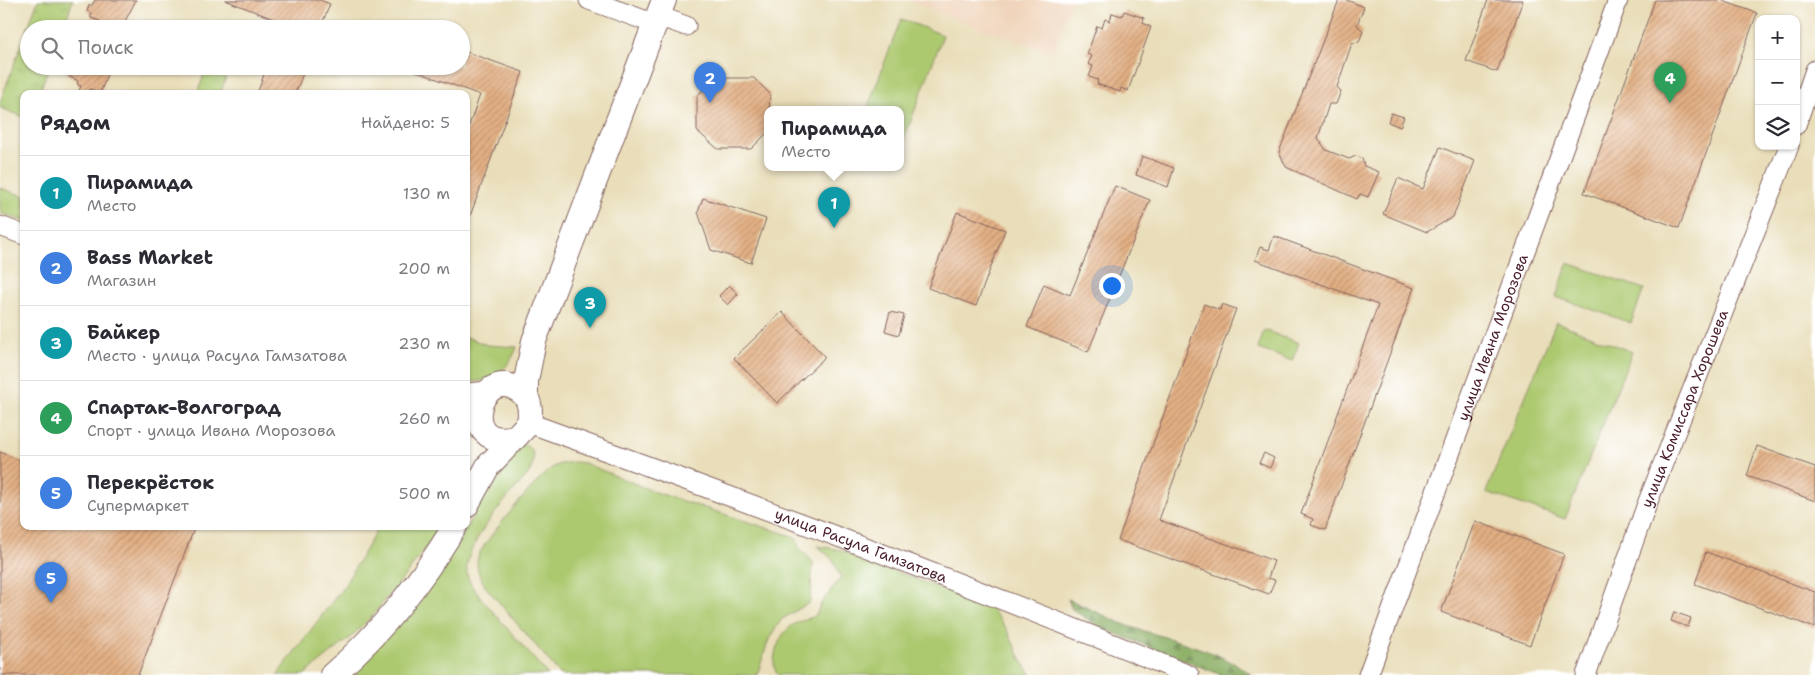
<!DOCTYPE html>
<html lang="ru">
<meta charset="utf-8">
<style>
body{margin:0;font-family:"Shantell Sans",sans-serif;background:#f7f7f7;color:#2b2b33}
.controls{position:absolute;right:15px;top:15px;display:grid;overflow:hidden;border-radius:10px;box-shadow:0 1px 4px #0004}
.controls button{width:45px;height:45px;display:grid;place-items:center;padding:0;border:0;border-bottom:1px solid #e1e1e2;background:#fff;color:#2b2b33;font:25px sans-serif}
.you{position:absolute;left:1111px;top:285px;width:18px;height:18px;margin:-12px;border:4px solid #fff;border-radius:50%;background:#1a73e8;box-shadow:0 0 0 8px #1a73e833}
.badge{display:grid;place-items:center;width:32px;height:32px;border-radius:50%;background:#0b8043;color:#fff;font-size:16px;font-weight:700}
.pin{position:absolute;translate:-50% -41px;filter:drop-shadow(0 1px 2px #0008)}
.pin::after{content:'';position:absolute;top:26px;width:18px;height:15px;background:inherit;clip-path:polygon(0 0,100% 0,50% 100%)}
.popup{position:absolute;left:764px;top:106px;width:140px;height:65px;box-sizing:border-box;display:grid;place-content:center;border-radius:10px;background:#fff;filter:drop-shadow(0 1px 4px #0005);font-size:16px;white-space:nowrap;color:#7c7c81}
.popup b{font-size:19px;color:#2b2b33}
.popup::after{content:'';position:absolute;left:50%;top:100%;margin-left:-10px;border:10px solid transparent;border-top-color:#fff}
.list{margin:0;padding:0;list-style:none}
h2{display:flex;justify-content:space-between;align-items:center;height:65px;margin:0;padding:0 20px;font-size:21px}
h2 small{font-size:16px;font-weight:400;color:#7c7c81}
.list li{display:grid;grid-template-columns:32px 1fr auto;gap:15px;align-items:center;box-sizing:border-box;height:75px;padding:0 20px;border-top:1px solid #e1e1e2}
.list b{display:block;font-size:19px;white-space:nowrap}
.list p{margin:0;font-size:16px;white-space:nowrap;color:#7c7c81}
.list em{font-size:16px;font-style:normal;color:#7c7c81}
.icon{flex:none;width:28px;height:28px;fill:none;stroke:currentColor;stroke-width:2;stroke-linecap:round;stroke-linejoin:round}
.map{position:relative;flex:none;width:1815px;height:675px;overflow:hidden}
.search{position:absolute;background:#fff;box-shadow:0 1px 4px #0004;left:20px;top:20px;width:450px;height:55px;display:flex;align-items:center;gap:12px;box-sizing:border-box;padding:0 18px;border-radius:28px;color:#7c7c81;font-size:19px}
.panel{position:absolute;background:#fff;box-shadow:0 1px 4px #0004;left:20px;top:90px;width:450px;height:440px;border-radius:10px}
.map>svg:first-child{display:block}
.built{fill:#f0d5bc}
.green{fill:#acc96f;stroke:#7b744d}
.forest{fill:url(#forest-firs);stroke:#6a6646}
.park{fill:url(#park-tufts);stroke:#7b744d}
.building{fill:url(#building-hatch)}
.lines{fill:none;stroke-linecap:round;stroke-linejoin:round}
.minor-casing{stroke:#82625d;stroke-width:21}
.major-casing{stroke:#82625d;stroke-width:26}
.minor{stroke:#fff;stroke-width:19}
.major{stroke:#fff;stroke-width:24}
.labels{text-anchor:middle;stroke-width:4;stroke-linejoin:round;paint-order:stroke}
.street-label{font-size:15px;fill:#4a1f2b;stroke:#fff}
</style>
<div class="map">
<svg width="1815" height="675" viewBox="0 0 1815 675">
<defs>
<pattern id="forest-firs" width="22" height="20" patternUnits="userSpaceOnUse" patternTransform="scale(1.25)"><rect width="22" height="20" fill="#89ad62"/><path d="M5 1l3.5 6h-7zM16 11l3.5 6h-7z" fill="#728c51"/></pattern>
<pattern id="park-tufts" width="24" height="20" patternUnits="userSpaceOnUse" patternTransform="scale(1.25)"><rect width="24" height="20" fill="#acc96f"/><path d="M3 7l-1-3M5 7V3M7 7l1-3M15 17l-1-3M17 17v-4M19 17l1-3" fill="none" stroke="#96ac60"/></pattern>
<pattern id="building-hatch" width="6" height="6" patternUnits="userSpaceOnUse" patternTransform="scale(1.25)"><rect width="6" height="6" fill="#e3b084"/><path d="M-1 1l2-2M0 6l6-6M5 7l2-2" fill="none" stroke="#ba8f6c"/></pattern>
</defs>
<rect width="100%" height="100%" fill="#fff"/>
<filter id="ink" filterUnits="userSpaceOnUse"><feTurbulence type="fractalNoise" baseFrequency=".02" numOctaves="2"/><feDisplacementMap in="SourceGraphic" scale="10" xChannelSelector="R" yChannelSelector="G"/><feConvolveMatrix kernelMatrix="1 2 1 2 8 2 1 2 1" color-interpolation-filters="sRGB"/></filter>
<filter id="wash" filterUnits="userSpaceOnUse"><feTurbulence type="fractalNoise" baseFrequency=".0096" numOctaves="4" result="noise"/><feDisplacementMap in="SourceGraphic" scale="20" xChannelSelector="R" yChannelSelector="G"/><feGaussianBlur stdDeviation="1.12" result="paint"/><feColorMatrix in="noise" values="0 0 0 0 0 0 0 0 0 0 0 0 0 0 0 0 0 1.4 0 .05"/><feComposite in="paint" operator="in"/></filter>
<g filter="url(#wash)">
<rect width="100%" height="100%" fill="#e9deb9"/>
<!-- built -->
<path class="built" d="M907,0H1072L1053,53L976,27Z"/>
<!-- green -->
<path class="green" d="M901,19L943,35L900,150V109H867Z
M0,188L24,196V221L0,213Z
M1568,263L1644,289L1631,323L1556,297Z
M1556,322L1632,352L1565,519L1486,492Z
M1264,330L1299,343L1292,361L1258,349Z
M466,337L487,345L517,347C509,370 491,384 466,381Z
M521,444C537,448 535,461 529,473C510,495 462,545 467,574C469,584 475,590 481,598L548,675H350L399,625L428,587L460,540L496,472Z
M574,462L584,463L655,492L792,536L797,540L798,546L813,562L810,602L781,620L769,639L757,675H561L485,586C480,577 475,567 478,557C482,543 539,476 552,468C559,463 567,463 574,462Z
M379,526H441L408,572L371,617L350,638L304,675H277L344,586Z
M818,546L840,550L991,608L1006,628L1023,663L1032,675H778C768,664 779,636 789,628C795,622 807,619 815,616L822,602L841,578L833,560Z"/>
<!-- forest -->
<path class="forest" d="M1068,599C1089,608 1110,619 1131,627C1169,639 1220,650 1252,675H1222L1101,628L1072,609Z"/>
<!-- park -->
<path class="park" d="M38,0H73L63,29H29V66H49L39,94H24V117L0,108V102Z
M207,66H230L220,94H197Z"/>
<g id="blocks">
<!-- building -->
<path class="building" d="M95,0H136L121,29H102L103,26L98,24L100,21L91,18V13L87,11L89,5H92Z
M225,0H320L330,4L320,29H282L284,23Z
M1339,0H1347L1364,7L1357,25L1363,31L1359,42L1352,43L1337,87L1341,91L1336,104H1329L1318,138L1326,150L1349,159L1356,156L1362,158L1364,166L1379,172L1368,197L1360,194L1357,199L1286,167L1279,152Z
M1488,0H1523L1497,72L1466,61Z
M1655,0H1720L1757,13L1679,228L1584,193Z
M1124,11L1144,18L1143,23L1151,27L1128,91L1121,88L1120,92L1097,84L1098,80L1089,77L1093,66L1088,64L1092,56L1087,54L1097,26L1102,28L1105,19L1110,21L1112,13L1122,16Z
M461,50L523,72L466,227V134L480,95L402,66H461Z
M68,66L71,67L110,66L101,91L98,92L90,89L88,94H70L79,91L81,86L78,85L77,80L70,77L66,72Z
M267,66H306L295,94H257Z
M714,78H754L770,94L768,132L751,149H718L697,131V96Z
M1391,113L1404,117L1400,127L1388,122Z
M1440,147L1475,161L1453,217L1427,232L1383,214L1398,178L1423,189Z
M1142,156L1174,168L1168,187L1136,175Z
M1115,186L1150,200L1088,352L1027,327L1044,284L1070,295Z
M703,198L766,219L751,263L711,250L698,212Z
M957,212L1005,230L976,306L928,288Z
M1274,236L1414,288L1325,530L1311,525L1313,519L1301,514L1378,305L1255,260L1260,247L1269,250Z
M729,285L738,294L728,305L719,296Z
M1204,304L1220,310L1222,304L1236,309L1159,520L1274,561L1268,578L1275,580L1269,594L1118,540Z
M782,312L825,357L777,403L734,358Z
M890,312L904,315L899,335L885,331Z
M1757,446L1815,467V501L1747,476Z
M0,452L24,462V526H188L194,529L138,675H0Z
M1264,453L1274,458L1270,468L1259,463Z
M1475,521L1564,554L1530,645L1441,612Z
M1706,552L1815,592V628L1695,584Z
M1674,612L1691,618L1688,627L1671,621Z"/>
</g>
</g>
<g filter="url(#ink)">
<use href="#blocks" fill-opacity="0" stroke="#82625d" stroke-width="1"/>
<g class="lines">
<defs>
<g id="minor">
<path d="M589,0L655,24L667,19L686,26"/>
<path d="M1796,125L1815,70"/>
<path d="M0,226L24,235"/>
<path d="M466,393L489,391"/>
<path id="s1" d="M529,423C751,503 971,585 1189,675"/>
<path id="s2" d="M1368,675L1618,0"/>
<path id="s3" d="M1586,675L1647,504L1789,146"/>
</g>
<path id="major" d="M526,397V381L534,341L664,0
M466,506L488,466L529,423C531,412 531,399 520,391C479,361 455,452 515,437
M332,675C383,631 420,583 455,526"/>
</defs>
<!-- minor casing -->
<use href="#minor" class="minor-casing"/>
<!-- major casing -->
<use href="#major" class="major-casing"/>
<!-- minor -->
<use href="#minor" class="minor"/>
<!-- major -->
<use href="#major" class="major"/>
</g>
</g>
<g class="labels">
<!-- street labels -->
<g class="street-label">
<text dy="5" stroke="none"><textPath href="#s2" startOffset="360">улица Ивана Морозова</textPath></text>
<text dy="5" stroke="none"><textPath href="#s3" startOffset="284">улица Комиссара Хорошева</textPath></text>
<text dy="5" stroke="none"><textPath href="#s1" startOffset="354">улица Расула Гамзатова</textPath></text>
</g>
</g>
</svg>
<div class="controls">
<button>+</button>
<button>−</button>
<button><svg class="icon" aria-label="layers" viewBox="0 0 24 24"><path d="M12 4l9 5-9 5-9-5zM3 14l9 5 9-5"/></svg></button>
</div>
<div class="you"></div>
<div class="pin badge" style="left:834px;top:228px;background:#0f9aa8">1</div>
<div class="popup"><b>Пирамида</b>Место</div>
<div class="pin badge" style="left:710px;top:103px;background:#3f7fe0">2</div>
<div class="pin badge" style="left:590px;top:328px;background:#0f9aa8">3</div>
<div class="pin badge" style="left:1670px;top:103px;background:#2e9e5b">4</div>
<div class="pin badge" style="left:51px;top:603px;background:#3f7fe0">5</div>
<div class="search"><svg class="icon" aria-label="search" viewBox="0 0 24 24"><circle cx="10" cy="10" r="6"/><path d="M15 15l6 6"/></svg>Поиск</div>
<section class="panel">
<h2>Рядом<small>Найдено: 5</small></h2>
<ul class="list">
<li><span class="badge" style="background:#0f9aa8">1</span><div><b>Пирамида</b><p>Место</p></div><em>130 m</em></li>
<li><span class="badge" style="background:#3f7fe0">2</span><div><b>Bass Market</b><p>Магазин</p></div><em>200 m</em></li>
<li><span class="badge" style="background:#0f9aa8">3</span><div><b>Байкер</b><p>Место · улица Расула Гамзатова</p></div><em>230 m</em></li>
<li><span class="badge" style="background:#2e9e5b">4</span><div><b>Спартак-Волгоград</b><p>Спорт · улица Ивана Морозова</p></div><em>260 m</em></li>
<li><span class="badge" style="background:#3f7fe0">5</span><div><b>Перекрёсток</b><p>Супермаркет</p></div><em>500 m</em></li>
</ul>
</section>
</div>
